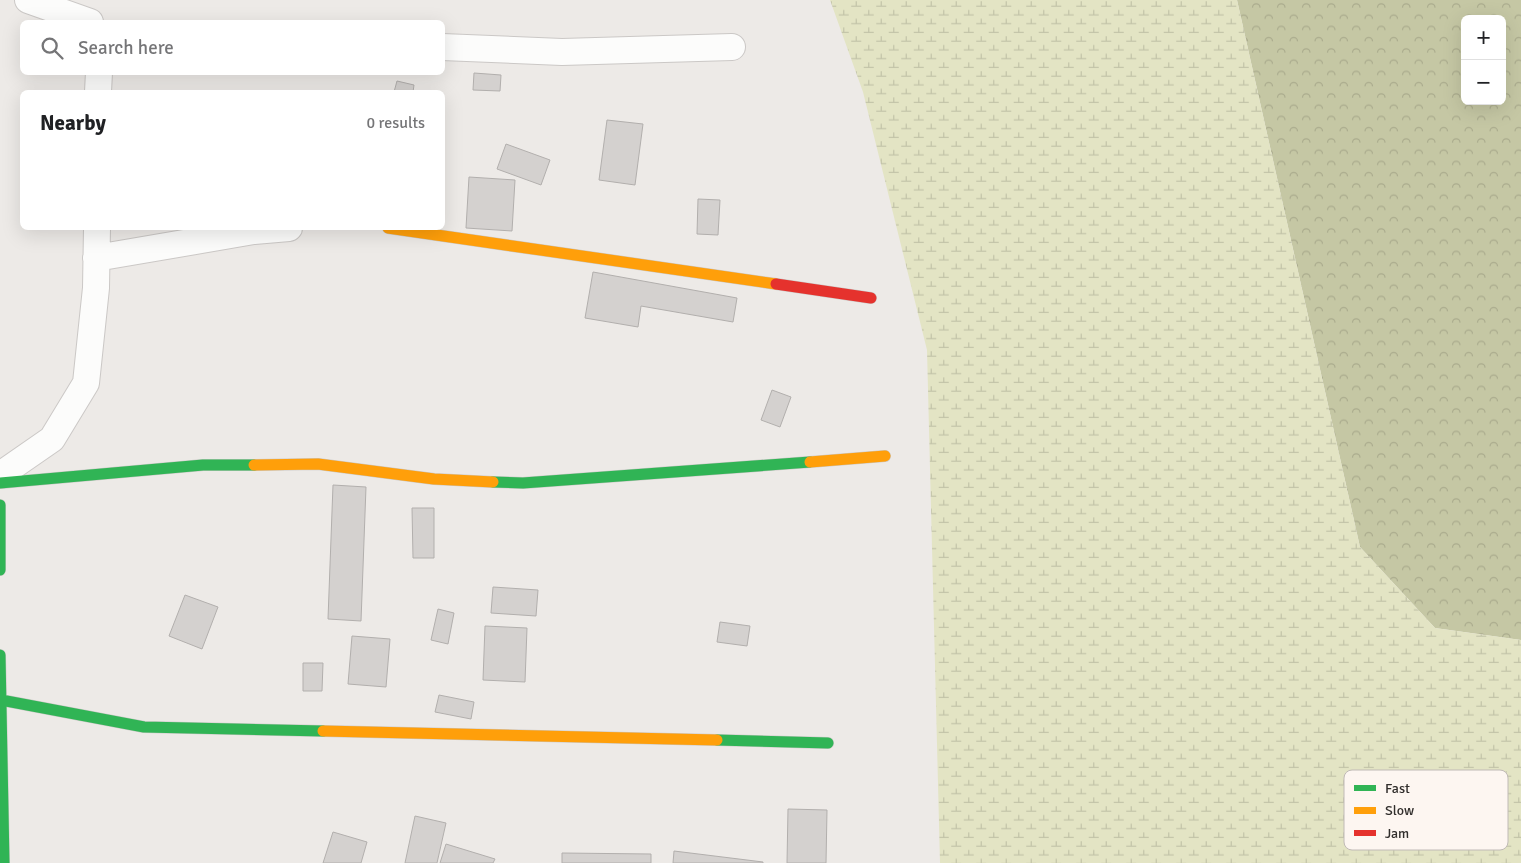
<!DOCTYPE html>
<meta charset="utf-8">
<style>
body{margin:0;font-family:Signika,sans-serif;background:#f2f2f2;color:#202124}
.controls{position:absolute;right:15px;top:15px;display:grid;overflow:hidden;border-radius:8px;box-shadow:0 5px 20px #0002}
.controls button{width:45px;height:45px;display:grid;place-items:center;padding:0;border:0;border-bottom:1px solid #e0e0e0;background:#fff;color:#202124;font:25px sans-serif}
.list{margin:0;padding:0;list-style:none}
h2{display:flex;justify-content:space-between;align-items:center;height:65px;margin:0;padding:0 20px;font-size:21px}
h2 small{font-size:16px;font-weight:400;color:#757577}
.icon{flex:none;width:28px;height:28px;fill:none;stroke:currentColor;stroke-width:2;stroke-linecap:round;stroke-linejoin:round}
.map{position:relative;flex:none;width:1521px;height:863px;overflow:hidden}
.search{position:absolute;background:#fff;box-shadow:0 5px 20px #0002;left:20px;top:20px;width:425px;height:55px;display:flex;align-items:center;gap:12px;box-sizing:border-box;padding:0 18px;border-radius:8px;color:#757577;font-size:19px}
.panel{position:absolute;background:#fff;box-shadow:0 5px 20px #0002;left:20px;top:90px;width:425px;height:140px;border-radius:8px}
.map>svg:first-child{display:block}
.forest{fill:url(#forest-crowns);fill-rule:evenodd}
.wetland{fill:url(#wetland-marsh)}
.building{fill:#d4d1cf;stroke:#b2afad}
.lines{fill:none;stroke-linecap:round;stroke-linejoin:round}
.street-casing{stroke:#cbc8c6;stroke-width:28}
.fast-casing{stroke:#cbc8c6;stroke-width:12}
.slow-casing{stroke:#cbc8c6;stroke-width:12}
.jam-casing{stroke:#cbc8c6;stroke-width:12}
.street{stroke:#fcfcfb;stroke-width:26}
.fast{stroke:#30b455;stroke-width:11}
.slow{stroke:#ff9f0a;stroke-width:11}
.jam{stroke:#e5322d;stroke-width:11}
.key{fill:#fdf6f1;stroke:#c0bab6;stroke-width:1}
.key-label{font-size:14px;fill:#312e2c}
</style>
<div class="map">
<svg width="1521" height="863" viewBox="0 0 1521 863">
<defs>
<pattern id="forest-crowns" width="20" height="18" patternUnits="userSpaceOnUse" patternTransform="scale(1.25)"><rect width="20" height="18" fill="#c5c7a4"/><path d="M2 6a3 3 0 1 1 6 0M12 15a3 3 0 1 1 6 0" fill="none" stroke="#aaab8d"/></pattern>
<pattern id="wetland-marsh" width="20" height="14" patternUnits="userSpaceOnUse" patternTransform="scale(1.25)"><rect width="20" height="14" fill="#e3e4c4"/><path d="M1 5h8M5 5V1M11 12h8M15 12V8" fill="none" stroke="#c3c4a9"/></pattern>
</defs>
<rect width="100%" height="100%" fill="#edeae7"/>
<!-- forest -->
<path class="forest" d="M1237,0H1521V640L1435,628L1360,547ZM1465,19H1502V101H1465Z"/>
<!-- wetland -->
<path class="wetland" d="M830,0H1237L1360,547L1435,628L1521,640V863H940L927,350L863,92Z"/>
<!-- building -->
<path class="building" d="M474,73L501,75L500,91L473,90Z
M397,81L414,85L413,92H394Z
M607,120L643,124L635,185L599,180Z
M506,144L550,160L541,185L497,169Z
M469,177L515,180L512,231L466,228Z
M698,199L720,200L718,235L697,234Z
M593,272L737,298L733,322L641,306L638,327L585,318Z
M772,390L791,397L780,427L761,420Z
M333,485L366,487L361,621L328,619Z
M412,508H434V558H413Z
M493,587L538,590L536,616L491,613Z
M185,595L218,607L202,649L169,636Z
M438,609L454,613L448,644L431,640Z
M720,622L750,626L747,646L717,642Z
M485,626L527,628L525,682L483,680Z
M352,636L390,639L386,687L348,684Z
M303,663H323L322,691H303Z
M439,695L474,702L471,719L435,712Z
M788,809L827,810L826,863H787Z
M415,816L446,823L437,863H405Z
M333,832L367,842L361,863H323Z
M446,844L495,859L493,863H440Z
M674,851L763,862V863H673Z
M562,853L651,854V863H562Z"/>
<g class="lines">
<defs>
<path id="street" d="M28,0L90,22
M442,47L562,52L732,47
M98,92L99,72
M96,258L254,231L289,228
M0,475L52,439L86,383L96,288L97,228"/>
<path id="fast" d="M493,482L523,483L810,462
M0,483L203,465H254
M0,505V570
M0,655L4,863
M1,700L144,727L323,731
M717,740L828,743"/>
<path id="slow" d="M388,228L776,284
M810,462L885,456
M254,465L318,464L434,479L493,482
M323,731L717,740"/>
<path id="jam" d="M776,284L871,298"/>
</defs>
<!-- street casing -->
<use href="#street" class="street-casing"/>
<!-- fast casing -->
<use href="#fast" class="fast-casing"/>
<!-- slow casing -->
<use href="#slow" class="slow-casing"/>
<!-- jam casing -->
<use href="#jam" class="jam-casing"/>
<!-- street -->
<use href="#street" class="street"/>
<!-- fast -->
<use href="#fast" class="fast"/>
<!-- slow -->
<use href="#slow" class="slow"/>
<!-- jam -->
<use href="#jam" class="jam"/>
</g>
<!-- legend -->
<rect x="1344" y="770" width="164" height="80" rx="8" class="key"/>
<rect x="1354" y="785" width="22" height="6" fill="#30b455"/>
<rect x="1354" y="807" width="22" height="7" fill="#ff9f0a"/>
<rect x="1354" y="830" width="22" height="6" fill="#e5322d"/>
<g class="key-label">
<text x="1385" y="793">Fast</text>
<text x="1385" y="815">Slow</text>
<text x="1385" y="838">Jam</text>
</g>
</svg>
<div class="controls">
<button>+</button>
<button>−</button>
</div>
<div class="search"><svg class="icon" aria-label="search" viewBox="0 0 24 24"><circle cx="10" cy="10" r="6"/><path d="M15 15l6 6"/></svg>Search here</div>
<section class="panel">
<h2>Nearby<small>0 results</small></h2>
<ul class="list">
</ul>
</section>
</div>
